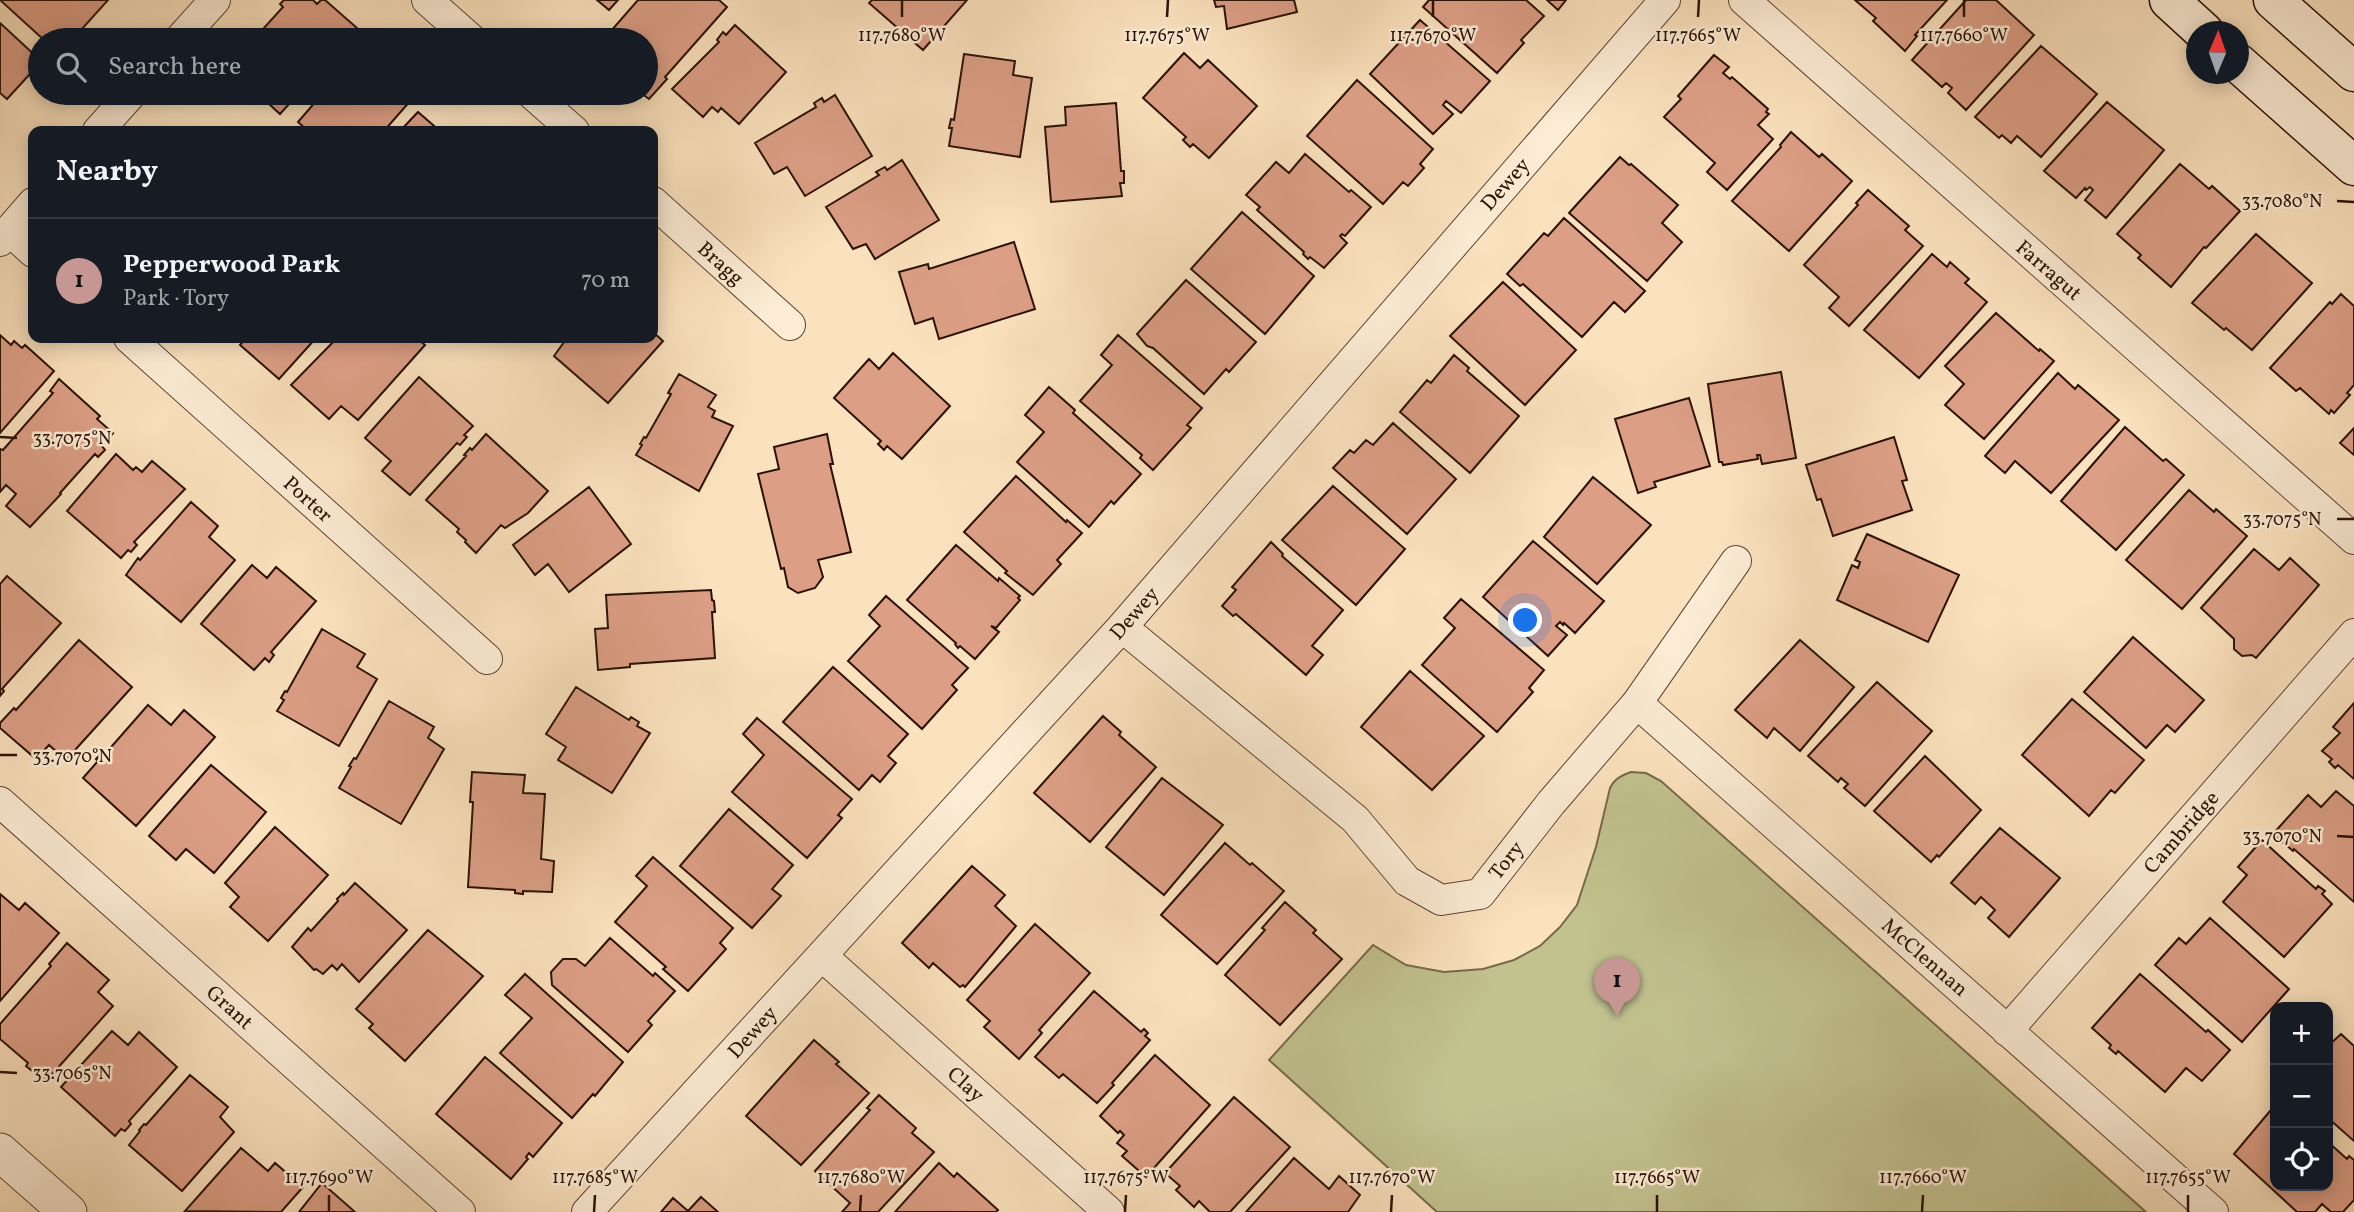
<!DOCTYPE html>
<meta charset="utf-8">
<style>
body{margin:0;font-family:Vollkorn,serif;background:#242831;color:#f1f3f6}
.controls{position:absolute;right:21px;bottom:21px;display:grid;overflow:hidden;border-radius:14px;box-shadow:0 4px 18px #0003}
.controls button{width:63px;height:63px;display:grid;place-items:center;padding:0;border:0;border-bottom:2px solid #363941;background:#171b24;color:#f1f3f6;font:35px sans-serif}
.compass{position:absolute;left:2186px;top:21px;width:63px;height:63px;border-radius:50%;background:#171b24;box-shadow:0 4px 18px #0003;rotate:2deg}
.you{position:absolute;left:1526px;top:621px;width:24px;height:24px;margin:-18px;border:5px solid #fff;border-radius:50%;background:#1a73e8;box-shadow:0 0 0 10px #1a73e833}
.badge{display:grid;place-items:center;width:46px;height:46px;border-radius:50%;background:#c59692;color:#111;font-size:23px;font-weight:700}
.pin{position:absolute;translate:-50% -58px;filter:drop-shadow(0 2px 4px #0008)}
.pin::after{content:'';position:absolute;top:37px;width:24px;height:21px;background:inherit;clip-path:polygon(0 0,100% 0,50% 100%)}
.list{margin:0;padding:0;list-style:none}
h2{display:flex;justify-content:space-between;align-items:center;height:91px;margin:0;padding:0 28px;font-size:30px}
h2 small{font-size:23px;font-weight:400;color:#9ea1a6}
.list li{display:grid;grid-template-columns:46px 1fr auto;gap:21px;align-items:center;box-sizing:border-box;height:126px;padding:0 28px;border-top:2px solid #363941}
.list b{display:block;font-size:26px;white-space:nowrap}
.list p{margin:0;font-size:23px;white-space:nowrap;color:#9ea1a6}
.list em{font-size:23px;font-style:normal;color:#9ea1a6}
.icon{flex:none;width:38px;height:38px;fill:none;stroke:currentColor;stroke-width:2;stroke-linecap:round;stroke-linejoin:round}
.map{position:relative;flex:none;width:2354px;height:1212px;overflow:hidden}
.search{position:absolute;background:#171b24;box-shadow:0 4px 18px #0003;left:28px;top:28px;width:630px;height:77px;display:flex;align-items:center;gap:18px;box-sizing:border-box;padding:0 24px;border-radius:38px;color:#9ea1a6;font-size:26px}
.panel{position:absolute;background:#171b24;box-shadow:0 4px 18px #0003;left:28px;top:126px;width:630px;height:217px;border-radius:14px}
.map>svg:first-child{display:block}
.green{fill:#c2c28f;stroke:#766a4a;stroke-width:2}
.building{fill:#dc9f86;stroke:#2b1105;stroke-width:2}
.lines{fill:none;stroke-linecap:round;stroke-linejoin:round}
.minor-casing{stroke:#5f4533;stroke-width:32}
.tertiary-casing{stroke:#5f4533;stroke-width:39}
.secondary-casing{stroke:#2b1105;stroke-width:41}
.minor{stroke:#fcecd5;stroke-width:30}
.tertiary{stroke:#fcecd5;stroke-width:37}
.secondary{stroke:#fcecd5;stroke-width:38}
.ticks{fill:none;stroke:#2b1105;stroke-width:2.5}
.labels{text-anchor:middle;stroke-width:5;stroke-linejoin:round;paint-order:stroke}
.street-label{font-size:21px;fill:#2b1105;stroke:#fcecd5}
.ticks-label{font-size:18px;text-anchor:middle;fill:#2b1105;stroke:#fcecd5;stroke-width:5;stroke-linejoin:round;paint-order:stroke}
</style>
<div class="map">
<svg width="2354" height="1212" viewBox="0 0 2354 1212">
<rect width="100%" height="100%" fill="#fbe2be"/>
<filter id="stains"><feTurbulence type="fractalNoise" baseFrequency=".00286" numOctaves="4"/><feColorMatrix values="0 0 0 0 .2 0 0 0 0 .09 0 0 0 0 .02 0 0 0 .5 -.17"/></filter>
<radialGradient id="worn" r=".72"><stop offset=".6" stop-color="#630" stop-opacity="0"/><stop offset="1" stop-color="#630" stop-opacity=".3"/></radialGradient>
<!-- green -->
<path class="green" d="M1631,772L1646,773L1661,781L2146,1212H1437L1269,1060L1373,945L1406,965L1444,972L1483,969L1514,960L1540,946L1560,927L1577,905L1596,847L1610,788C1615,778 1621,776 1631,772Z"/>
<!-- building -->
<path class="building" d="M0,0H108L72,40H44Z
M284,0H313L317,4L321,0H325L357,28L346,40H253L283,7L280,4Z
M597,0H618L609,10Z
M638,0H719L727,7L665,77L667,79L649,99L641,93H646V40H603Z
M872,0H967L923,50L869,3Z
M1214,0H1294L1297,12L1227,29L1224,6L1216,7Z
M1429,0H1526L1544,16L1521,40L1524,43L1497,73L1423,7Z
M1547,0H1566L1558,10Z
M1855,0H1947L1915,35L1917,36L1905,51L1873,21L1876,18Z
M1966,0H1996L2034,35L1966,110L1948,93L1952,88L1946,83L1942,87L1912,60Z
M1420,20L1490,81L1461,113L1446,101L1443,105L1453,114L1433,134L1370,74Z
M0,23L40,60V63L7,99L0,93Z
M735,25L786,72L739,124L721,108L718,112L712,107L703,117L672,89L719,42L717,40L723,32L726,35Z
M2041,46L2097,94L2041,157L2017,136L2011,143L2002,135L1999,138L1975,117Z
M1184,53L1200,68L1208,60L1257,106L1209,158L1193,144L1190,147L1183,140L1186,137L1143,98Z
M964,54L1015,61L1013,75L1032,78L1020,157L949,146L952,128H949L951,119L954,120Z
M1714,55L1729,67L1723,73L1730,79L1732,77L1768,109L1766,112L1769,114L1758,125L1773,139L1727,190L1707,172L1715,163L1664,117L1681,99L1678,96Z
M1357,80L1433,149L1420,164L1424,168L1408,186L1403,182L1383,204L1307,136Z
M257,93H299L280,114Z
M323,93H404L412,99L384,131H308L298,122Z
M835,95L872,156L805,196L787,167L774,174L755,143L816,107L814,103L822,98L824,102Z
M2107,102L2164,150L2106,218L2085,200L2093,190L2090,187L2086,190L2085,188L2076,198L2044,171Z
M1116,103L1121,171H1124V183H1120L1122,196L1051,202L1045,127L1066,125L1065,107Z
M418,112L440,131H400Z
M1791,132L1819,157L1822,154L1852,181L1789,251L1732,201L1781,147L1780,145Z
M1305,154L1349,192L1351,190L1371,207L1345,236L1342,234L1340,236L1347,243L1324,268L1310,257L1308,259L1303,254L1304,252L1257,210L1260,207L1246,195L1276,162L1289,173Z
M1620,157L1629,165L1631,164L1678,205L1662,223L1682,242L1647,281L1569,213Z
M902,160L939,220L875,259L866,244L853,249L826,207L879,175L876,172L885,167L887,170Z
M2180,164L2209,189L2212,186L2240,211L2206,248L2204,247L2171,287L2138,258L2141,255L2117,234Z
M1868,190L1909,226L1905,230L1923,246L1849,326L1829,308L1839,297L1804,265L1858,205L1856,203Z
M1242,212L1314,276L1265,334L1191,269Z
M1564,218L1645,291L1625,312L1614,302L1582,337L1523,284L1520,286L1507,274L1544,233L1548,236Z
M2256,234L2312,283L2252,350L2226,328L2224,330L2192,303Z
M1014,242L1035,309L939,339L933,318L915,324L899,272L928,264L929,269Z
M1932,254L1947,267L1950,262L1969,279L1965,283L1987,302L1919,378L1864,330Z
M1186,280L1256,342L1229,372L1226,369L1204,394L1153,348L1147,346L1137,334Z
M1503,282L1576,350L1525,405L1450,336Z
M2341,294L2354,306V385L2347,393L2350,395L2334,413L2331,410L2329,414L2300,388L2296,391L2270,368L2330,302L2332,304Z
M1996,313L2039,351L2040,349L2054,361L1984,439L1945,405L1964,384L1945,366Z
M653,332L663,341L608,403L554,356L567,338H653Z
M0,335L11,345L14,341L22,348L25,345L54,371L0,433Z
M1118,335L1202,408L1187,425L1191,428L1153,470L1140,458L1142,455L1080,401L1112,365L1101,355Z
M246,338H316L279,379L240,345Z
M337,338H417L425,345L358,420L341,406L329,419L291,385Z
M893,353L950,406L902,459L887,446L884,450L878,444L881,441L834,398L869,359L879,369Z
M1454,355L1469,368L1467,371L1519,416L1470,473L1400,412L1427,380L1431,383Z
M1781,372L1796,458L1762,464L1760,455H1757L1758,459L1723,465L1722,462H1719L1708,384Z
M2058,373L2075,389L2078,385L2119,420L2051,493L2015,461L2005,473L1985,456Z
M679,374L716,395L708,407L715,411L712,417L733,426L699,491L636,455L642,445L640,444L644,437L646,438L671,394L668,393Z
M419,377L473,426L464,435L467,437L460,445L457,443L410,495L382,471L391,461L365,438Z
M59,379L100,416L97,419L113,433L102,446L105,450L98,457L95,454L60,493L61,494L30,527L6,506L16,494L6,485L0,492V449L3,450L53,393L50,391Z
M1049,387L1075,410L1073,413L1141,474L1114,504L1111,501L1089,527L1017,462L1044,432L1025,415Z
M1689,398L1710,466L1654,482L1656,487L1638,493L1615,419Z
M1393,423L1456,479L1407,534L1333,468L1350,450L1354,453L1366,440L1373,445Z
M2125,427L2163,461L2166,459L2184,475L2116,550L2061,501Z
M2354,428V455L2340,443Z
M486,434L548,491L528,513L505,528L501,525L476,553L465,542L466,540L457,532L459,529L426,500L466,456L464,455L470,448L472,450Z
M827,434L833,464H830L851,552L818,560L823,577L815,588L798,593L788,587L784,568L781,569L758,474L779,469L774,447Z
M1894,437L1907,480L1902,481L1912,510L1833,536L1821,499L1817,500L1806,465Z
M116,454L133,470L136,467L142,472L152,461L185,489L134,542L137,545L131,552L128,550L121,558L67,511Z
M1016,476L1066,522L1067,520L1082,533L1057,560L1061,564L1033,595L1005,573L1007,571L964,532Z
M1593,477L1651,525L1597,584L1544,537Z
M1333,486L1405,549L1356,605L1282,540Z
M589,487L631,544L569,592L548,564L535,575L513,545Z
M2189,490L2214,512L2216,509L2247,536L2182,609L2126,560Z
M191,502L218,526L209,537L235,560L181,622L126,575L138,558L140,560Z
M1867,534L1959,575L1928,642L1837,600L1852,565L1858,568L1860,562L1855,560Z
M1533,541L1604,601L1575,633L1564,623L1563,625L1560,622L1556,626L1567,635L1548,656L1483,597Z
M1271,542L1283,554L1282,556L1343,610L1312,646L1323,655L1306,675L1236,614L1233,616L1222,606L1236,590L1232,587Z
M956,545L998,581L999,578L1020,596L1018,598L1020,600L996,628L991,626L999,632L975,659L960,646L958,648L955,644L956,643L907,600Z
M2254,549L2279,570L2290,558L2319,585L2256,658L2252,655L2242,656L2234,649V639L2201,608Z
M252,565L267,578L276,567L316,601L271,652L274,655L269,662L265,658L254,670L201,624Z
M7,576L61,623L2,689L4,691L0,696V584Z
M711,590L712,600L714,601L715,612H712L715,658L630,664V667L598,670L595,629L608,628L606,595Z
M886,596L968,668L952,685L957,690L922,729L848,661L880,626L869,615Z
M1461,599L1544,670L1529,688L1533,692L1497,732L1422,665L1455,628L1444,618Z
M322,629L365,654L357,667L377,679L339,746L277,711L284,700L281,698L285,691L287,692Z
M2133,637L2204,700L2175,732L2167,725L2146,748L2084,692Z
M79,640L132,687L66,760L49,745L36,759L0,728V723L14,708L16,710Z
M1800,640L1854,687L1800,751L1774,728L1767,738L1735,710Z
M833,667L908,734L888,756L896,763L880,782L872,775L859,790L783,722Z
M1410,671L1484,736L1432,790L1361,727Z
M1877,682L1932,731L1865,806L1844,788L1848,784L1841,778L1838,782L1808,756Z
M576,687L629,720L631,717L639,722L637,726L650,733L612,793L558,760L566,747L546,734Z
M2072,699L2144,760L2115,793L2111,790L2089,816L2022,755Z
M389,701L434,727L428,738L444,749L401,824L339,788L351,767L349,766L354,758L356,759Z
M2354,703V779L2338,765L2335,768L2329,762L2332,759L2322,751L2340,733L2333,727Z
M148,705L171,725L184,710L215,737L136,826L83,778L98,761L96,759L103,752L105,754Z
M1103,716L1121,732L1119,735L1156,767L1090,842L1034,793Z
M757,718L852,799L838,815L842,818L807,858L732,792L764,755L743,734Z
M1925,756L1981,810L1939,857L1937,855L1931,862L1874,811Z
M211,765L266,812L214,873L186,849L176,860L149,836Z
M472,772L525,775L523,793L545,794L541,859L554,861L552,892L523,891V894L515,893V890L468,887L473,802H470Z
M1162,778L1223,825L1164,895L1106,847Z
M2336,791L2354,806V902L2294,849L2293,851L2273,834L2308,795L2321,807Z
M729,809L793,865L772,889L781,896L752,928L680,866Z
M275,827L328,875L268,941L230,907L239,897L225,883Z
M2000,828L2060,878L2009,937L1988,918L1995,910L1981,897L1975,904L1951,883Z
M2262,840L2316,889L2318,886L2325,891L2322,894L2332,904L2284,957L2223,902L2247,875L2238,867Z
M1225,843L1250,865L1252,863L1284,891L1217,964L1161,915Z
M653,857L733,928L720,943L726,949L688,991L663,969L666,967L615,922L647,886L636,876Z
M972,866L1005,895L995,906L1016,926L965,987L963,985L960,987L933,963L929,968L902,943Z
M355,883L407,930L359,982L342,964L337,970L332,965L323,974L316,969L314,970L292,947L308,928L311,931L338,901L337,899L343,893L344,895Z
M0,894L19,910L25,903L59,933L0,1001Z
M1285,902L1316,930L1313,933L1342,959L1280,1025L1225,975L1265,930L1262,928Z
M2210,918L2289,989L2242,1042L2155,965L2179,938L2186,944Z
M1035,924L1090,973L1039,1030L1042,1033L1019,1059L984,1027L990,1021L967,1000Z
M428,930L483,976L405,1061L369,1028L373,1024L356,1009Z
M610,938L653,976L655,973L675,991L648,1021L652,1025L628,1052L552,985L551,972L563,959H576L585,966Z
M67,943L109,980L98,992L113,1006L47,1080L34,1069L32,1071L26,1066L28,1063L0,1039V1024L51,966L49,964Z
M525,974L623,1062L595,1096L593,1094L572,1118L500,1053L532,1018L505,995Z
M2140,974L2206,1032L2208,1030L2230,1050L2202,1081L2186,1068L2165,1092L2118,1051L2116,1054L2109,1048L2111,1045L2092,1028Z
M1094,991L1141,1032L1144,1029L1148,1033L1145,1036L1150,1040L1112,1083L1114,1085L1097,1103L1063,1074L1059,1078L1035,1057Z
M112,1031L128,1045L139,1032L177,1067L129,1121L131,1124L125,1131L121,1129L115,1136L61,1087Z
M2341,1034L2354,1046V1141L2328,1118V1046Z
M814,1040L839,1062L836,1064L869,1093L801,1165L746,1116Z
M1155,1055L1210,1105L1146,1177L1122,1156L1127,1151L1117,1143L1124,1135L1120,1131L1118,1133L1100,1116Z
M485,1057L562,1123L533,1157L529,1153L526,1157L528,1159L511,1179L436,1114Z
M190,1075L228,1107L220,1117L234,1132L182,1191L129,1145L140,1131L139,1130L144,1124L146,1125Z
M879,1095L916,1128L912,1133L934,1152L878,1212H842L850,1203L815,1171L870,1110L867,1108Z
M1234,1097L1290,1147L1230,1212H1210L1199,1201L1194,1207L1176,1190L1180,1186L1165,1173Z
M2275,1105V1186H2328V1142L2347,1159L2349,1156L2354,1160V1200L2343,1212H2331L2322,1204L2315,1212H2297L2234,1154Z
M241,1148L268,1171L275,1163L303,1187L281,1212L185,1211Z
M1294,1158L1329,1189L1339,1176L1360,1195L1348,1212H1246Z
M939,1163L954,1177L957,1173L998,1210L996,1212H895Z
M322,1183L355,1212H299Z
M701,1197L718,1212H661L673,1198L688,1211Z"/>
<g class="lines">
<defs>
<path id="minor" d="M427,0L472,40
M1744,0L2354,539
M179,40L215,0
M531,93L574,131
M98,131L132,93
M653,202L790,325
M9,230L33,252
M0,241L33,203
M129,338L487,659
M1122,627L1355,819L1407,881L1441,900L1480,894L1551,803L1637,703L1736,561
M1637,703L2213,1212
M0,802L460,1212
M822,956L1109,1212
M2007,1031L2354,634
M587,1212L1122,627L1665,0"/>
<path id="tertiary" d="M0,1152L68,1212"/>
<path id="secondary" d="M2169,0L2204,32
M2273,0L2354,72
M2238,63L2354,166"/>
</defs>
<!-- minor casing -->
<use href="#minor" class="minor-casing"/>
<!-- tertiary casing -->
<use href="#tertiary" class="tertiary-casing"/>
<!-- secondary casing -->
<use href="#secondary" class="secondary-casing"/>
<!-- minor -->
<use href="#minor" class="minor"/>
<!-- tertiary -->
<use href="#tertiary" class="tertiary"/>
<!-- secondary -->
<use href="#secondary" class="secondary"/>
</g>
<!-- ticks -->
<path class="ticks" d="M902,17V0M1167,17L1168,0M1433,17V0M1698,17L1699,0M1964,17V0M2337,201L2354,202M0,437L17,438M2337,519H2354M0,755H17M2337,836L2354,837M0,1072L17,1073M329,1212V1195M594,1212L595,1195M860,1212L861,1195M1125,1212L1126,1195M1391,1212L1392,1195M1657,1212V1195M1922,1212L1923,1195M2188,1212V1195"/>
<g class="labels">
<!-- street labels -->
<g class="street-label">
<text transform="translate(1505 184) rotate(-49)" y="7">Dewey</text>
<text transform="translate(721 263) rotate(42)" y="7">Bragg</text>
<text transform="translate(2049 270) rotate(41)" y="7">Farragut</text>
<text transform="translate(308 499) rotate(42)" y="7">Porter</text>
<text transform="translate(1134 613) rotate(-49)" y="7">Dewey</text>
<text transform="translate(2181 832) rotate(-49)" y="7">Cambridge</text>
<text transform="translate(1506 860) rotate(-52)" y="7">Tory</text>
<text transform="translate(1925 957) rotate(41)" y="7">McClennan</text>
<text transform="translate(230 1007) rotate(42)" y="7">Grant</text>
<text transform="translate(752 1032) rotate(-48)" y="7">Dewey</text>
<text transform="translate(966 1084) rotate(42)" y="7">Clay</text>
</g>
</g>
<g class="ticks-label">
<text x="902" y="41">117.7680°W</text>
<text x="1167" y="41">117.7675°W</text>
<text x="1433" y="41">117.7670°W</text>
<text x="1698" y="41">117.7665°W</text>
<text x="1964" y="41">117.7660°W</text>
<text x="2282" y="207">33.7080°N</text>
<text x="72" y="444">33.7075°N</text>
<text x="2282" y="525">33.7075°N</text>
<text x="72" y="762">33.7070°N</text>
<text x="2282" y="842">33.7070°N</text>
<text x="72" y="1079">33.7065°N</text>
<text x="329" y="1183">117.7690°W</text>
<text x="595" y="1183">117.7685°W</text>
<text x="861" y="1183">117.7680°W</text>
<text x="1126" y="1183">117.7675°W</text>
<text x="1392" y="1183">117.7670°W</text>
<text x="1657" y="1183">117.7665°W</text>
<text x="1923" y="1183">117.7660°W</text>
<text x="2188" y="1183">117.7655°W</text>
</g>
<rect width="100%" height="100%" filter="url(#stains)"/>
<rect width="100%" height="100%" fill="url(#worn)"/>
</svg>
<div class="controls">
<button>+</button>
<button>−</button>
<button><svg class="icon" aria-label="locate" viewBox="0 0 24 24"><circle cx="12" cy="12" r="6"/><path d="M12 2v4M12 18v4M2 12h4M18 12h4"/></svg></button>
</div>
<svg class="compass" viewBox="-18 -18 36 36"><path d="M0-13l5 13h-10z" fill="#e53935"/><path d="M0 13l5-13h-10z" fill="#9ea1a6"/></svg>
<div class="you"></div>
<div class="pin badge" style="left:1617px;top:1016px">1</div>
<div class="search"><svg class="icon" aria-label="search" viewBox="0 0 24 24"><circle cx="10" cy="10" r="6"/><path d="M15 15l6 6"/></svg>Search here</div>
<section class="panel">
<h2>Nearby<small></small></h2>
<ul class="list">
<li><span class="badge">1</span><div><b>Pepperwood Park</b><p>Park · Tory</p></div><em>70 m</em></li>
</ul>
</section>
</div>
